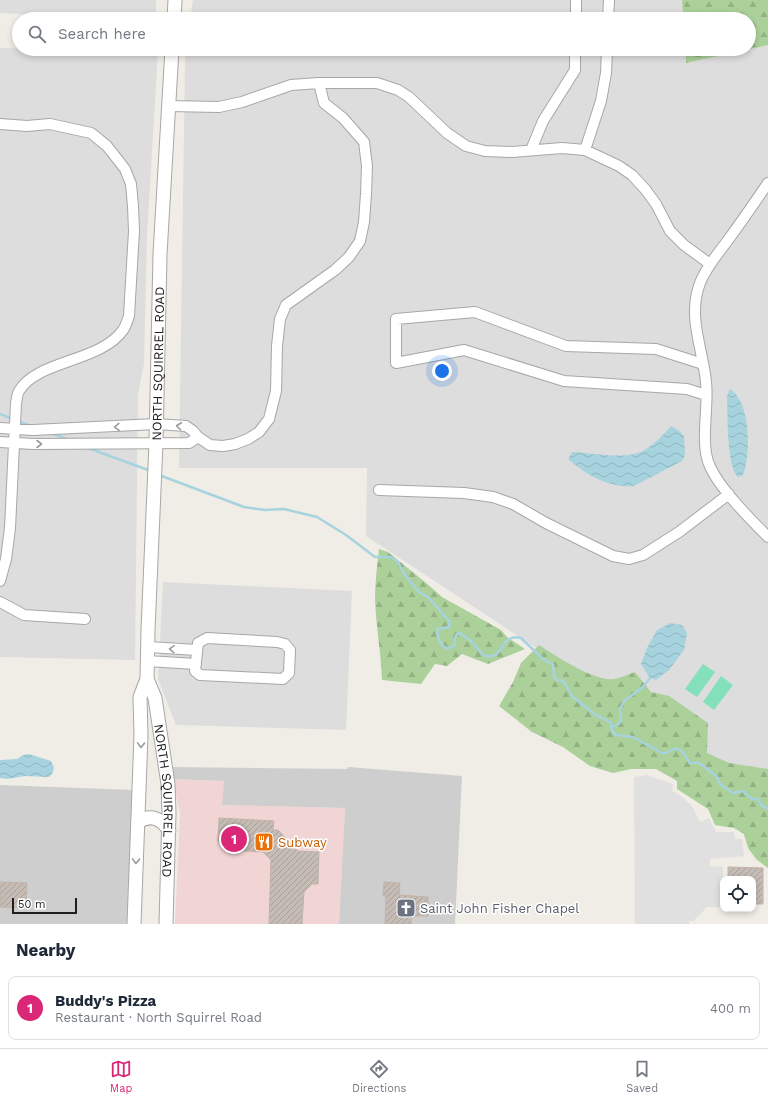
<!DOCTYPE html>
<meta charset="utf-8">
<style>
body{margin:0;font-family:"Work Sans",sans-serif;background:#f6f6f7;color:#1f2937}
.controls{position:absolute;right:12px;bottom:12px;display:grid;overflow:hidden;border-radius:8px;box-shadow:0 2px 6px #0003}
.controls button{width:36px;height:36px;display:grid;place-items:center;padding:0;border:0;border-bottom:1px solid #e0e1e3;background:#fff;color:#1f2937;font:20px sans-serif}
.scale{position:absolute;left:12px;bottom:10px;width:65px;box-sizing:border-box;padding-left:4px;border:2px solid #202020;border-top:0;font-size:11px;line-height:14px;white-space:nowrap;color:#202020;-webkit-text-stroke:3px #fff;paint-order:stroke}
.you{position:absolute;left:442px;top:371px;width:14px;height:14px;margin:-10px;border:3px solid #fff;border-radius:50%;background:#1a73e8;box-shadow:0 0 0 6px #1a73e833}
.badge{display:grid;place-items:center;width:26px;height:26px;border-radius:50%;background:#db2777;color:#fff;font-size:13px;font-weight:700}
.pin{position:absolute;translate:-50% -50%;border:2px solid #fff;box-shadow:0 1px 4px #0006}
.list{margin:0;padding:0;list-style:none}
h2{display:flex;justify-content:space-between;align-items:center;height:52px;margin:0;padding:0 16px;font-size:17px}
h2 small{font-size:13px;font-weight:400;color:#747a83}
.list li{display:grid;grid-template-columns:26px 1fr auto;gap:12px;align-items:center;box-sizing:border-box;height:64px;margin:0 8px 8px;padding:0 8px;border:1px solid #e0e1e3;border-radius:8px}
.list b{display:block;font-size:15px;white-space:nowrap}
.list p{margin:0;font-size:13px;white-space:nowrap;color:#747a83}
.list em{font-size:13px;font-style:normal;color:#747a83}
.icon{flex:none;width:22px;height:22px;fill:none;stroke:currentColor;stroke-width:2;stroke-linecap:round;stroke-linejoin:round}
.map{position:relative;flex:none;width:768px;height:924px;overflow:hidden}
.search{position:absolute;background:#fff;box-shadow:0 2px 6px #0003;left:12px;right:12px;top:12px;height:44px;display:flex;align-items:center;gap:10px;box-sizing:border-box;padding:0 14px;border-radius:22px;color:#747a83;font-size:15px}
.sheet{height:124px;background:#fff}
nav{display:flex;justify-content:space-around;align-items:center;box-sizing:border-box;height:56px;border-top:1px solid #e0e1e3;background:#fff;font-size:11px;color:#747a83}
nav a{display:grid;justify-items:center;gap:2px}
nav .on{color:#db2777}
.map>svg:first-child{display:block}
.residential{fill:#dedddd}
.commercial{fill:#f1d5d5}
.religious{fill:#cecece}
.forest{fill:url(#forest-firs)}
.pitch{fill:#83e0ba}
.parking{fill:#e0e0e0}
.water{fill:url(#water-waves)}
.lines{fill:none;stroke-linecap:round;stroke-linejoin:round}
.stream{stroke:#a6d3de;stroke-width:2.5}
.building{fill:url(#building-hatch);stroke:#c2b3a8}
.minor-casing{stroke:#a7a7a7;stroke-width:12}
.tertiary-casing{stroke:#a7a7a7;stroke-width:15}
.minor{stroke:#fff;stroke-width:10}
.tertiary{stroke:#fff;stroke-width:13}
.oneway{stroke:#9b9b9b}
.labels{text-anchor:middle;stroke-width:3;stroke-linejoin:round;paint-order:stroke}
.street-label{font-size:13px;fill:#202020;stroke:#fff}
.food-label{font-size:13px;fill:#c56008;stroke:#fff;text-anchor:start}
.worship-label{font-size:13px;fill:#5b616d;stroke:#fff;text-anchor:start}
</style>
<div class="map">
<svg width="768" height="924" viewBox="0 0 768 924">
<defs>
<pattern id="forest-firs" width="22" height="20" patternUnits="userSpaceOnUse"><rect width="22" height="20" fill="#abd09a"/><path d="M5 1l3.5 6h-7zM16 11l3.5 6h-7z" fill="#93b284"/></pattern>
<pattern id="water-waves" width="16" height="10" patternUnits="userSpaceOnUse"><rect width="16" height="10" fill="#a6d3de"/><path d="M0 5q4-4 8 0t8 0" fill="none" stroke="#8fb5be"/></pattern>
<pattern id="building-hatch" width="6" height="6" patternUnits="userSpaceOnUse"><rect width="6" height="6" fill="#c5bcb5"/><path d="M-1 1l2-2M0 6l6-6M5 7l2-2" fill="none" stroke="#a9a19b"/></pattern>
</defs>
<rect width="100%" height="100%" fill="#f0ede6"/>
<!-- residential -->
<path class="residential" d="M0,0H156V19H121L0,13Z
M193,0H682L683,19H190Z
M768,45V790L644,719L366,536L367,468H179L185,61L186,49H686L687,63Z
M0,48L158,52L147,235L144,364L138,395L135,660L0,657Z
M163,582L352,591L346,730L176,725L158,679Z"/>
<!-- commercial -->
<path class="commercial" d="M172,779L224,781L223,805L345,808L339,924H175L180,813Z"/>
<!-- religious -->
<path class="religious" d="M169,767L347,769L348,767L462,776L455,924H339L345,808L222,805L224,781L172,779Z
M0,785L134,790L128,924H0Z"/>
<!-- forest -->
<path class="forest" d="M682,0H768V45L686,63V49H749V19H683Z
M379,549L388,552L425,582L442,597L501,630L507,637L525,649L488,664L462,654L447,666L435,664L421,684L382,680C381,653 376,626 375,599C375,583 377,566 379,549Z
M539,645C556,656 595,682 614,679C621,678 629,674 635,672L651,692L669,696L708,723L707,753L729,763L768,769V868L757,860L748,848L744,834L734,828L715,825L708,809L677,789V781L656,769H631L613,773L590,766L563,747L532,732L499,706L513,682L521,663Z"/>
<!-- pitch -->
<path class="pitch" d="M703,664L715,672L697,697L685,689Z
M721,676L733,685L714,710L703,702Z"/>
<!-- parking -->
<path class="parking" d="M647,775L673,784L672,791L681,796L692,806L700,822L709,818L716,832H734L735,839H742L744,856L710,859V866L723,867L722,907H707L693,921H689V924H635L634,777Z"/>
<!-- water -->
<path class="water" d="M730,389C751,402 751,455 743,475L738,477C726,466 728,413 727,396Z
M671,426L678,430L684,436L685,455L682,461L634,486C609,488 586,475 568,459L572,452C593,453 624,460 643,451C654,445 663,435 671,426Z
M670,623L682,625L687,633L684,650L669,670L656,680L650,678L641,664L647,648L657,630Z
M29,754L51,761L54,768L52,774L49,777L25,776L7,779L0,778V760L17,759L23,755Z"/>
<g class="lines">
<!-- stream -->
<path class="stream" d="M0,414L13,419
M17,421L31,426
M51,433L67,439
M88,448L151,471
M159,475L244,507L265,510L284,509L317,517L346,535L375,557H391L394,559L398,562L404,574L419,592L429,598L450,622L449,627L438,629C436,636 440,643 445,648H450L454,646C455,641 454,634 460,633L472,642L483,655C505,663 499,632 521,638L543,659L553,665L554,677L557,680L563,681L566,685L572,696L594,714L610,722L612,731L616,735L633,737L662,753C667,754 668,752 672,750C682,745 685,757 690,763H699L702,765L716,776L720,784L733,793L743,791L752,799H758L761,805L768,809
M611,727L617,725L621,721L620,709L624,701L643,687L650,678"/>
</g>
<!-- building -->
<path class="building" d="M219,818L274,821L273,830H278L298,851L319,852L318,884H312L304,892L302,924H269L271,860L263,852L226,850L218,841Z
M728,867L763,868V904H753V879H728Z
M0,882L27,883L26,908L0,907Z
M384,882L400,883L399,895L428,897V916H411V924H385L386,896H383Z"/>
<g class="lines">
<defs>
<path id="minor" d="M576,19V0
M608,19L609,0
M169,106L219,107L242,102L291,85L319,83H377L398,90L409,97L447,133L466,146L485,151L512,152L562,148L585,150L619,166L632,175L645,189L656,204L670,231L684,245L710,264
M0,124L27,126L50,124L91,133L107,146L125,169L131,184L133,206L134,231L129,316C127,321 126,326 123,330C101,362 37,360 19,391C17,394 17,399 16,403L10,528L6,559L0,581
M531,150L543,121L575,70V49
M585,150L601,101L606,73L607,49
M768,183C755,202 742,221 728,240C718,254 706,267 700,283C687,317 703,349 706,382C709,405 700,443 709,464C718,487 750,519 768,537
M703,364L656,349L566,346L475,312L396,319V363L464,350L564,381L687,389L706,395
M0,428L33,430L156,424L186,426L193,431L198,437L210,445L223,446L235,444L248,439L259,432L269,419L276,391L277,346L280,319L286,305L335,270L349,257L360,241L364,222L366,194L367,166L364,142L343,118L324,103L319,83
M0,442L33,444L189,443L198,437
M379,490L464,493L493,497L513,504L546,523L613,556L629,559L643,555L679,532L729,494
M0,602L24,615L85,619
M207,638L277,642L285,644L290,650L289,673L283,679L200,675L195,671L198,643Z
M148,647L197,650
M147,661L196,664"/>
<g id="tertiary">
<path d="M174,19L175,0"/>
<path id="s1" d="M147,679L155,698L168,784L169,813L166,924"/>
<path d="M138,822C150,814 162,818 169,831"/>
<path id="s2" d="M134,924L141,735L140,697L147,679L148,630L156,443L160,254L172,49"/>
</g>
</defs>
<!-- minor casing -->
<use href="#minor" class="minor-casing"/>
<!-- tertiary casing -->
<use href="#tertiary" class="tertiary-casing"/>
<!-- minor -->
<use href="#minor" class="minor"/>
<!-- tertiary -->
<use href="#tertiary" class="tertiary"/>
</g>
<!-- one-way arrows -->
<defs><path id="oneway-chevron" d="M-2-3.5L2.5 0L-2 3.5" fill="none" stroke-width="1.6" stroke-linecap="round" stroke-linejoin="round"/></defs>
<g class="oneway">
<use href="#oneway-chevron" transform="translate(179 426) rotate(-173)"/>
<use href="#oneway-chevron" transform="translate(117 427) rotate(177)"/>
<use href="#oneway-chevron" transform="translate(39 444)"/>
<use href="#oneway-chevron" transform="translate(172 649) rotate(-177)"/>
<use href="#oneway-chevron" transform="translate(141 745) rotate(92)"/>
<use href="#oneway-chevron" transform="translate(136 861) rotate(92)"/>
</g>
<!-- icons -->
<defs>
<symbol id="restaurant-square" viewBox="-11 -11 22 22"><rect x="-9" y="-9" width="18" height="18" rx="4" fill="#e8710a" stroke="#fff"/><path d="M-5-6h1v4h1v-4h1v4h1v-4h1v5L-1.5 .5V6h-2V.5L-5-1ZM5-6V6H3V1.5H1.5Q1.5-4 5-6Z" fill="#fff"/></symbol>
<symbol id="church-square" viewBox="-11 -11 22 22"><rect x="-9" y="-9" width="18" height="18" rx="4" fill="#6b7280" stroke="#fff"/><path d="M-1.2-6h2.4v3.5h3.3v2.4h-3.3V6h-2.4V-.1h-3.3v-2.4h3.3Z" fill="#fff"/></symbol>
</defs>
<g fill-rule="evenodd">
<use href="#restaurant-square" x="253" y="831" width="22" height="22"/>
<use href="#church-square" x="395" y="897" width="22" height="22"/>
</g>
<g class="labels">
<!-- street labels -->
<g class="street-label">
<text dy="5" stroke="none"><textPath href="#s2" startOffset="562">NORTH SQUIRREL ROAD</textPath></text>
<text dy="5" stroke="none"><textPath href="#s1" startOffset="124">NORTH SQUIRREL ROAD</textPath></text>
</g>
<!-- food labels -->
<g class="food-label">
<text x="278" y="847">Subway</text>
</g>
<!-- worship labels -->
<g class="worship-label">
<text x="420" y="913">Saint John Fisher Chapel</text>
</g>
</g>
</svg>
<div class="controls">
<button><svg class="icon" aria-label="locate" viewBox="0 0 24 24"><circle cx="12" cy="12" r="6"/><path d="M12 2v4M12 18v4M2 12h4M18 12h4"/></svg></button>
</div>
<div class="scale">50 m</div>
<div class="you"></div>
<div class="pin badge" style="left:234px;top:839px">1</div>
<div class="search"><svg class="icon" aria-label="search" viewBox="0 0 24 24"><circle cx="10" cy="10" r="6"/><path d="M15 15l6 6"/></svg>Search here</div>
</div>
<section class="sheet">
<h2>Nearby<small></small></h2>
<ul class="list">
<li><span class="badge">1</span><div><b>Buddy's Pizza</b><p>Restaurant · North Squirrel Road</p></div><em>400 m</em></li>
</ul>
</section>
<nav>
<a class="on"><svg class="icon" aria-label="map" viewBox="0 0 24 24"><path d="M3 6l6-2 6 2 6-2v14l-6 2-6-2-6 2zM9 4v14M15 6v14"/></svg>Map</a>
<a><svg class="icon" aria-label="directions" viewBox="0 0 24 24"><path d="M12 3l9 9-9 9-9-9zM9 14v-3h6M13 9l2 2-2 2"/></svg>Directions</a>
<a><svg class="icon" aria-label="saved" viewBox="0 0 24 24"><path d="M7 4h10v16l-5-4-5 4z"/></svg>Saved</a>
</nav>
